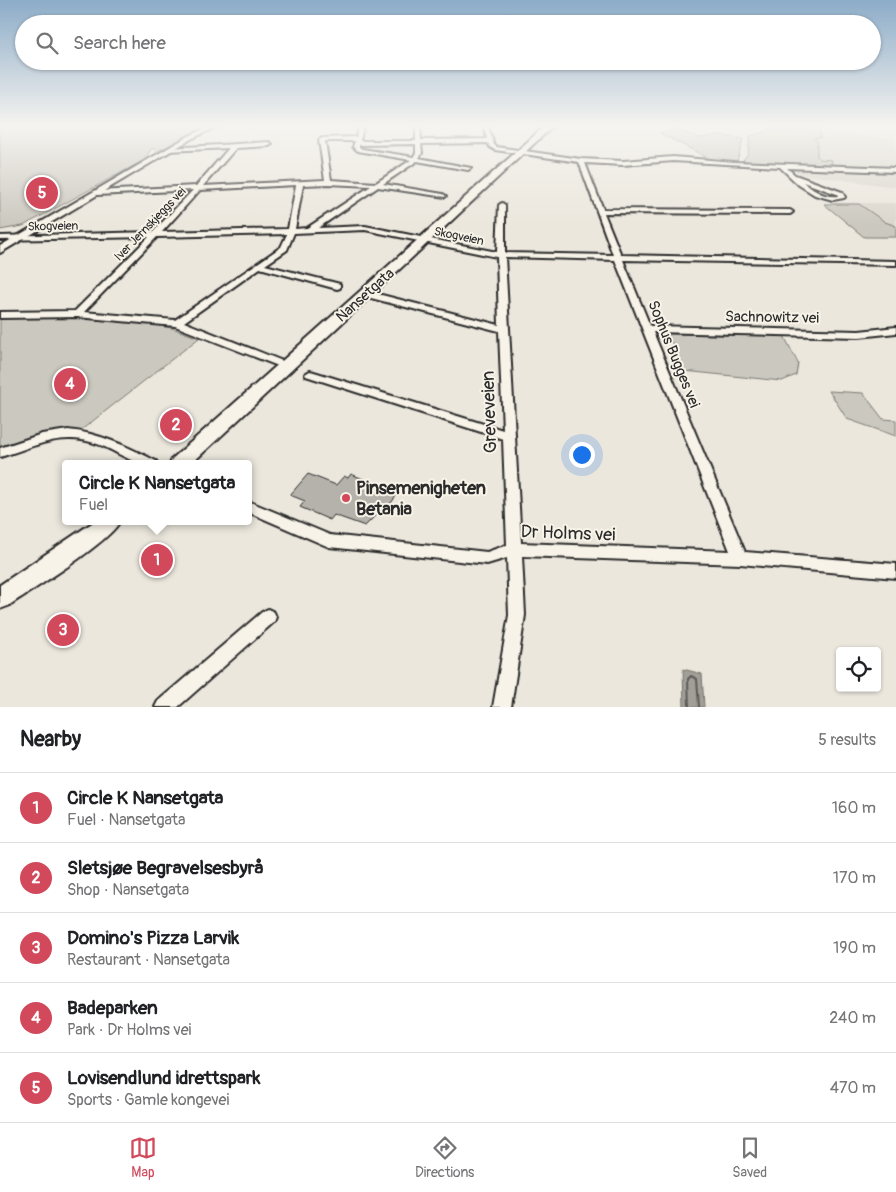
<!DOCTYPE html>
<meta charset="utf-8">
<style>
body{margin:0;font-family:Pangolin,sans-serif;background:#f2f2f2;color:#202124}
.controls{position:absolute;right:15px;bottom:15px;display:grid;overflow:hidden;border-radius:5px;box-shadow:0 1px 4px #0004}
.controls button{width:45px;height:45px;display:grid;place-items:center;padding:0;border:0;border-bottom:1px solid #e0e0e0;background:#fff;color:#202124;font:25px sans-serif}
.you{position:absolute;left:581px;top:454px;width:18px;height:18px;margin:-12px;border:4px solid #fff;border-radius:50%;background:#1a73e8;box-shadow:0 0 0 8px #1a73e833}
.badge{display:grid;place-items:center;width:32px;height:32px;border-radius:50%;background:#d1495b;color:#fff;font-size:16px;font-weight:700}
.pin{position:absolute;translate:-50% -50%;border:2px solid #fff;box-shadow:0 1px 5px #0006}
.popup{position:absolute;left:62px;top:460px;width:190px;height:65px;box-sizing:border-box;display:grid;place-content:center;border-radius:5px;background:#fff;filter:drop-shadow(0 1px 4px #0005);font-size:16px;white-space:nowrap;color:#757577}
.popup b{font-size:19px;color:#202124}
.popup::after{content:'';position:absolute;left:50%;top:100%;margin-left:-10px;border:10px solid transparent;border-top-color:#fff}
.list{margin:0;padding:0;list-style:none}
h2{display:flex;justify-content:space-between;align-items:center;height:65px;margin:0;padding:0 20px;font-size:21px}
h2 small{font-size:16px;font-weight:400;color:#757577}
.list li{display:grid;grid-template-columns:32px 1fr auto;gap:15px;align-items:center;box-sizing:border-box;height:70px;padding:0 20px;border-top:1px solid #e0e0e0}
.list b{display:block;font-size:19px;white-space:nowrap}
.list p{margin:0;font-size:16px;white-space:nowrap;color:#757577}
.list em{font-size:16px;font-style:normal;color:#757577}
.icon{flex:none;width:28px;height:28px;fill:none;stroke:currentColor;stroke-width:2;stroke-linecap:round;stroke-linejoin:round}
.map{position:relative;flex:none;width:896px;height:707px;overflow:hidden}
.search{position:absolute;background:#fff;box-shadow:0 1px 4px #0004;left:15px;right:15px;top:15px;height:55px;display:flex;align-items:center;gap:12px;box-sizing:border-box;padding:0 18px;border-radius:28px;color:#757577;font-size:19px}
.sheet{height:415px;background:#fff}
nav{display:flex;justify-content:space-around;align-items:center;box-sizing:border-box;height:70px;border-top:1px solid #e0e0e0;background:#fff;font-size:14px;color:#757577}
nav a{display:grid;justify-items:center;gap:2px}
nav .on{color:#d1495b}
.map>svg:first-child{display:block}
.built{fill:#dbd7ce}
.green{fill:#cbc8bf;stroke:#7b7a75}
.water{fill:#a29f98;stroke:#72716c}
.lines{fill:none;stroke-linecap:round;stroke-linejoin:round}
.shore{stroke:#5b5957;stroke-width:2}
.building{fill:#b5b2ab;stroke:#2b2b2b}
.minor-casing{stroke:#2b2b2b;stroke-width:4}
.tertiary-casing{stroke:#2b2b2b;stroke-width:4}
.secondary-casing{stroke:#2b2b2b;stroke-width:4}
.minor{fill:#f7f3e8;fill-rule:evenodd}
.tertiary{fill:#f7f3e8;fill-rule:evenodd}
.secondary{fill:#f7f3e8;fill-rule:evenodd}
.poi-dot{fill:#d1495b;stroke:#f7f3e8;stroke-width:2}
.labels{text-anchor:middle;stroke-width:4;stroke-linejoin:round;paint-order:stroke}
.far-street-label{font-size:12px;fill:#2b2b2b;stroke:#f7f3e8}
.street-label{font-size:15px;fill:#2b2b2b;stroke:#f7f3e8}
.near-street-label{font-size:18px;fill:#2b2b2b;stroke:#f7f3e8}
.near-poi-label{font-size:18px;font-weight:bold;fill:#2b2b2b;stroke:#f7f3e8;text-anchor:start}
</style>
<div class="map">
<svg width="896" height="707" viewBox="0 0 896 707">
<rect width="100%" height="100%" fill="#ebe7dd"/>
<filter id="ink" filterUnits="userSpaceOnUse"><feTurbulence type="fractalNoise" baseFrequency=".02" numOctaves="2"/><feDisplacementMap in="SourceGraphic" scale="10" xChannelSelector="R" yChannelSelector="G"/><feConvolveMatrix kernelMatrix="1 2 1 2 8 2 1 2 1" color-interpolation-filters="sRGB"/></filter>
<g filter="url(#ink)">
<!-- built -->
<path class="built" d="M775,126L896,139V187L799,174L789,165L829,166L833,164L829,161L816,158L815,141L818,138L766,131L767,129L775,130Z
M825,203H896V238L864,237Z"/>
<!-- green -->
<path class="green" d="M0,126H183L179,128L207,126L158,151L152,148L144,160L23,226L0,230Z
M804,127L820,129V138H814L817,141V157L819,159L832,160L831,165L741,163L748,153L750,136L765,132L767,129L794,133V130L804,131Z
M675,129L701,138L719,135L743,139L737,161C709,163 704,155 681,144C674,140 667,138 660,133Z
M824,204H859L885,222L896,226V237H864Z
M0,318H70L142,323L172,328L199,338L80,431L47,433L0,448Z
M668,334L784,336L798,363L796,375L782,381L684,371Z
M829,391L863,393L883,419L896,420V436L847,419Z"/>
<!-- water -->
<path class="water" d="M683,669L702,674L704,707H684Z"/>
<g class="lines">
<!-- shore -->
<path class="shore" d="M689,707L688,679L691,676L697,679L699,707"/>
</g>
<!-- building -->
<path class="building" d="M308,474L336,485L344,476L348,478L351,474L398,493L389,506L386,505L365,526L334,515L330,520L300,507L305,501L290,495Z"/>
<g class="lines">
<defs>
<path id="minor" d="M359,126H363L360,141H416V126H420L421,140L487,139L484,126H488L494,145L497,147L581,159L623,161L673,157L734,162L896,168V172L787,168L795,175L842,192L845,197L844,198L833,200L815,195L799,185L780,167L673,161L623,165L585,163L603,209L790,210L793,212L790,214L604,213L621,255L896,261V265L623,260L650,326L859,331L896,327V333L859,337L653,332L745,552L896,564V578L740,564L522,556L525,615L511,707H493L509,615L507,558L487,564L329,547L248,512V501L330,535L487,552L507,545L503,439L306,376L305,374L310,371L314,372L503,430L499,331L363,296L362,294L366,291L499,325L497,257L365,230L294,233L287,250L265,265L340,284V288L337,289L260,268L184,322L290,364L291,366L290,368L286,369L175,326L77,317L0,318V312L75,311L149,237L0,240V236L153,232L193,190L97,195L94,193L97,191L196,186L229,148L167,151V149L169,148L269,142L272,144L269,146L236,148L203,186L325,180L319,140L322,138L356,137ZM325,141H355L353,147L358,151L411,160L376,183L331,180ZM488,143L490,147L495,150L579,162L613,255L505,253V205L502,203L499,205L497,252L365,226L318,228L378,187L445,197L446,196L443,194L383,184L417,161L468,170L471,168L419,158L422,153L421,144ZM416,144V153L414,157L362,149L359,147V145ZM803,182L837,194L838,196C824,198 813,190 803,182ZM328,184L371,186L307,228L295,229L303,185ZM296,185L288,229L162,232L200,190ZM287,234L281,247L175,320L84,312L157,237ZM505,257L615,260L730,551L521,543Z
M68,430C100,433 128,447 156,461L158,464C152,464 145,465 139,463C126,459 113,450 100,445C61,430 37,446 0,457V448L42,434Z
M268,609L274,612L276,617L274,622L178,707H155L158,701L262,612Z"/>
<path id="tertiary" d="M210,126H218L191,139L0,253V246L187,137Z"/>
<path id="secondary" d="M545,126H553L191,464H170L172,459Z
M95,521H120C110,542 32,590 8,606L0,609V585Z"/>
</defs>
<!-- minor casing -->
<use href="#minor" class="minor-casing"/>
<!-- tertiary casing -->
<use href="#tertiary" class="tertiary-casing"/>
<!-- secondary casing -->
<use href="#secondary" class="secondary-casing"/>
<!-- minor -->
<use href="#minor" class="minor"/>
<!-- tertiary -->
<use href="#tertiary" class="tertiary"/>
<!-- secondary -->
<use href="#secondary" class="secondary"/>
</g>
</g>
<!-- sky -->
<linearGradient id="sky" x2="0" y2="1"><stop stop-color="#8cacc8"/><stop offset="0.56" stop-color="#f6f4f0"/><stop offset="1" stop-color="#f6f4f0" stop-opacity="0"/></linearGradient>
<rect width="896" height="225" fill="url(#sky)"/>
<!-- markers -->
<circle class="poi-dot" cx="346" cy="498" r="5"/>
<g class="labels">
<!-- far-street labels -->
<g class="far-street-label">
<text transform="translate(150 224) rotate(-46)" y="4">Iver Jernskjeggs vei</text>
<text transform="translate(53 226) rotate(-1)" y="4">Skogveien</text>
<text transform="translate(459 236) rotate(12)" y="4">Skogveien</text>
</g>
<!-- street labels -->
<g class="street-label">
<text transform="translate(365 295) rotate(-42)" y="5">Nansetgata</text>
<text transform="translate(772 317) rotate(1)" y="5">Sachnowitz vei</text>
<text transform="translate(674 354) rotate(68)" y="5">Sophus Bugges vei</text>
</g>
<!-- near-street labels -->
<g class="near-street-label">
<text transform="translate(489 412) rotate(-92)" y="6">Greveveien</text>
<text transform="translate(568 533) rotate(2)" y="6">Dr Holms vei</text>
</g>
<!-- near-poi labels -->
<g class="near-poi-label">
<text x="356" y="494">Pinsemenigheten<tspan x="356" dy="21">Betania</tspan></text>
</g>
</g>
</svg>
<div class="controls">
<button><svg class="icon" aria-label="locate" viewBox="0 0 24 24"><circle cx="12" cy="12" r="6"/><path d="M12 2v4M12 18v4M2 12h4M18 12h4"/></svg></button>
</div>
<div class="you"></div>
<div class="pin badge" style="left:157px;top:560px">1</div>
<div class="popup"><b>Circle K Nansetgata</b>Fuel</div>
<div class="pin badge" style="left:176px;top:425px">2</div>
<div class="pin badge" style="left:63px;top:630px">3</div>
<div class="pin badge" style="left:70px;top:384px">4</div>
<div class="pin badge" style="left:42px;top:193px">5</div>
<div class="search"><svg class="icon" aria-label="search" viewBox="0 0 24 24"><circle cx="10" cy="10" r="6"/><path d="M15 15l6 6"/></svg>Search here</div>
</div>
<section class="sheet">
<h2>Nearby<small>5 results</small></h2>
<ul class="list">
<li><span class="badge">1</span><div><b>Circle K Nansetgata</b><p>Fuel · Nansetgata</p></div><em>160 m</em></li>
<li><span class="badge">2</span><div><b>Sletsjøe Begravelsesbyrå</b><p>Shop · Nansetgata</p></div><em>170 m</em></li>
<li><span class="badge">3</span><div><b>Domino's Pizza Larvik</b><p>Restaurant · Nansetgata</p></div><em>190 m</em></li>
<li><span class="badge">4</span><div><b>Badeparken</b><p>Park · Dr Holms vei</p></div><em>240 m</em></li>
<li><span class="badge">5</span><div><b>Lovisendlund idrettspark</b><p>Sports · Gamle kongevei</p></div><em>470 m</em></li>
</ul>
</section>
<nav>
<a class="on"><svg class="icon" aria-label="map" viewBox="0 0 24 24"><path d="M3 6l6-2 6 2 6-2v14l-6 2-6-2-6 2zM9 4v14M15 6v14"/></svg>Map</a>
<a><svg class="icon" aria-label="directions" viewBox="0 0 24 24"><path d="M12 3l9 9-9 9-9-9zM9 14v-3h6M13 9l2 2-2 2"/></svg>Directions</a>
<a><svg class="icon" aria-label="saved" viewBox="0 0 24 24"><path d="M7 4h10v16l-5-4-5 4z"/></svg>Saved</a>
</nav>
